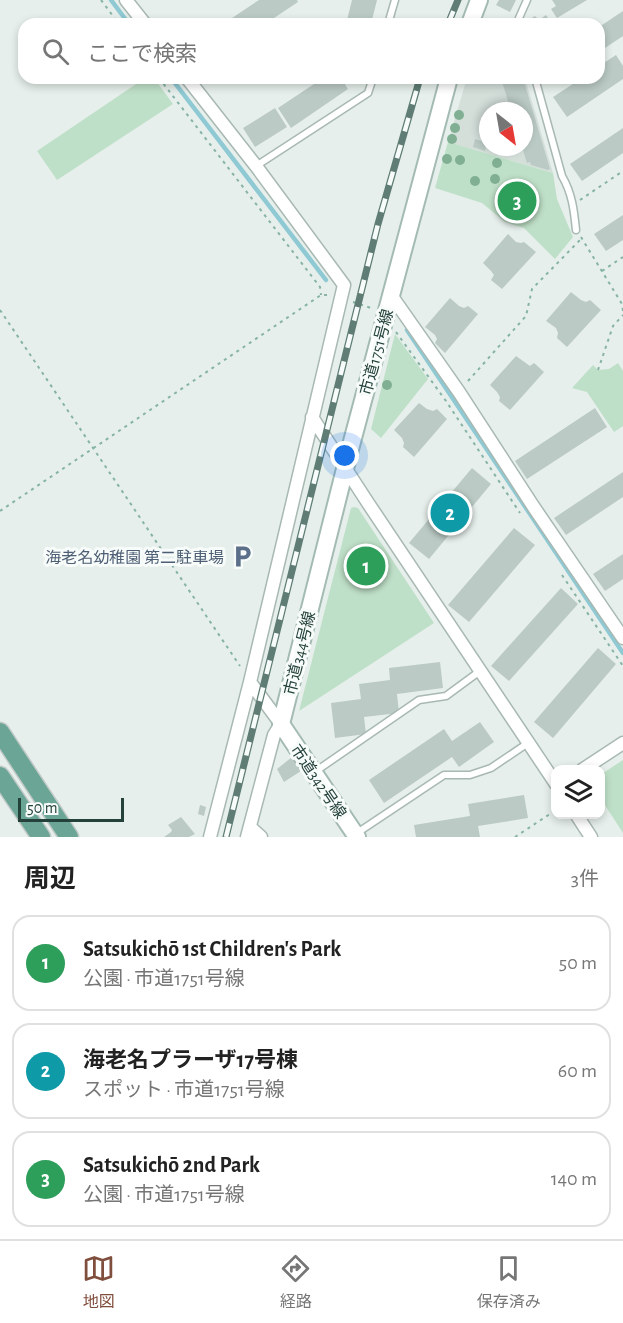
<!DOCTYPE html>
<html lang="ja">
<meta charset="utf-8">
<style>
body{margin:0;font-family:"Alegreya Sans","Noto Sans JP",sans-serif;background:#f6f6f6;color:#222}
.controls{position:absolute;right:18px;bottom:18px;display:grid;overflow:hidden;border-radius:12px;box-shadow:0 3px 9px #0003}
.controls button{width:54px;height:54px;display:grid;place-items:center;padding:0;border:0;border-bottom:2px solid #e0e0e0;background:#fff;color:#222;font:30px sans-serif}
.compass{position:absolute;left:479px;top:102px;width:54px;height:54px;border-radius:50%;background:#fff;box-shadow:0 3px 9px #0003;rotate:149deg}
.scale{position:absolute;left:18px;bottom:15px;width:106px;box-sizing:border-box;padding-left:6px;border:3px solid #24423a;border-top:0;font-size:16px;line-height:21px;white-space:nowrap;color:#24423a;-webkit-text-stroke:4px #f7fbf9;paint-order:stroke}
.you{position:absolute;left:345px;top:456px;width:21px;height:21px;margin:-15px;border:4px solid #fff;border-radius:50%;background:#1a73e8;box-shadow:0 0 0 9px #1a73e833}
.badge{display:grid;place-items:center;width:39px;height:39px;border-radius:50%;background:#804e3d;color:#fff;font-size:20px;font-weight:700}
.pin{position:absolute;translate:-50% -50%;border:3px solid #fff;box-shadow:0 2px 6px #0006}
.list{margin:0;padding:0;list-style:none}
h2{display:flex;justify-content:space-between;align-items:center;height:78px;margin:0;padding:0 24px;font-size:26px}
h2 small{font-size:20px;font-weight:400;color:#767676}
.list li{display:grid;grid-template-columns:39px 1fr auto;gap:18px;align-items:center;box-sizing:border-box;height:96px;margin:0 12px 12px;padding:0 12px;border:2px solid #e0e0e0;border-radius:18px}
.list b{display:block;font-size:22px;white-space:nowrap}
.list p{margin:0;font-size:20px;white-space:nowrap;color:#767676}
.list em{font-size:20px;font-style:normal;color:#767676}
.icon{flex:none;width:33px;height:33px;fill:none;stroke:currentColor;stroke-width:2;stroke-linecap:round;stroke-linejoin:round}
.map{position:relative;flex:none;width:623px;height:837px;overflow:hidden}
.search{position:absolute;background:#fff;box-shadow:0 3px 9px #0003;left:18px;right:18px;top:18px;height:66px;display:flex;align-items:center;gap:15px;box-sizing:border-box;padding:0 21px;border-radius:18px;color:#767676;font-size:22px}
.sheet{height:402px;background:#fff}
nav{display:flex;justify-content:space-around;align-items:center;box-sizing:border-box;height:84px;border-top:2px solid #e0e0e0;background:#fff;font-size:16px;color:#767676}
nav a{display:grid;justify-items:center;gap:3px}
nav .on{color:#804e3d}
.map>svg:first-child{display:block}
.built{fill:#d4dfda;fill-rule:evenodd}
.green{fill:#bfe0c8}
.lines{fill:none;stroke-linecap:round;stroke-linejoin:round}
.stream{stroke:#8ec9d4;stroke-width:4.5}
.building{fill:#bbcac4}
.lane-casing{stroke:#a8b8b2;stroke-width:9}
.street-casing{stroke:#a8b8b2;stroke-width:15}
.secondary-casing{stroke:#a4bbb3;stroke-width:20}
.primary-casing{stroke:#c2cac8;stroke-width:21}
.path{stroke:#86b3a5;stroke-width:2;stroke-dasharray:3 4.5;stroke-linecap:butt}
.lane{stroke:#fff;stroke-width:6}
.street{stroke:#fff;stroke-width:12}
.secondary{stroke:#fff;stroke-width:16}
.primary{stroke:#6aa596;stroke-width:18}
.rail-casing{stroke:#5f7d75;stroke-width:7}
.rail{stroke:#f7fbf9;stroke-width:4.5;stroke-dasharray:14;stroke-linecap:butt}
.tree{fill:#80af93}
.labels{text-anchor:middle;stroke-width:6;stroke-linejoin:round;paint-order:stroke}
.street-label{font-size:16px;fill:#24423a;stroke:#f7fbf9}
.service-label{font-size:16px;fill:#4e5e75;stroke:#f7fbf9;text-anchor:end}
</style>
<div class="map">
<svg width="623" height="837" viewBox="0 0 623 837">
<rect width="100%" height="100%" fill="#e6efeb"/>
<!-- built -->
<path class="built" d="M467,78H525L553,173L448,142ZM488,111H524V147H488Z"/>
<!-- green -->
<path class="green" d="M145,78H154L173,104L57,180L37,151Z
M448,142L553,173L557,199L573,237L555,259L524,228L505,222L482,203L435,188Z
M395,334L428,379L381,438L371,429Z
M618,363L623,371V426L614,432L587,392L572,388L593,365L598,370L609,369Z
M354,507L358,508L434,623L299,711L351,508Z
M623,760V833L601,799L600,775Z"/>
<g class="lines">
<!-- stream -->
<path class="stream" d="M111,0L129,24
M171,78L326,280
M407,330L623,653"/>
</g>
<!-- building -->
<path class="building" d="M259,0H297L298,2L265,24H223Z
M352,0H377L371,24H346Z
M499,0H516L510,12L496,5Z
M552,0H587L557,18L551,9L556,6Z
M623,11V36L599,52V27Z
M546,15L552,24H537L536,22L533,24L530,19L535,16L539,20Z
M491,18H505L507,24H489Z
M616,55L623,66V79L567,117L553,97L582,78H599V66Z
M323,78H341L348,89L291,128L278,108Z
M501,78H523L550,169L548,170L531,165L530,162L527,163L522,147H524V111H511Z
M275,108L287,127L255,147L243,128Z
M623,128V153L582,181L570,164Z
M475,139L487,143L485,151L473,147Z
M623,215V240L606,251L594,234Z
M508,234L516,242L521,243L524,242L536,252L502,289L491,280L494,275L491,271L483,263Z
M571,292L581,300L586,302L590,300L601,310L567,347L557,338L558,333L556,328L546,321Z
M450,298L459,306L464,308L468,306L478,314L445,353L435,343L437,339L435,335L425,327Z
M516,356L530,366L534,363L544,372L510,410L499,401L500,397L497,392L490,385Z
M419,403L427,409L433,411L437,409L447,419L414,457L403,447L404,443L402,438L394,430Z
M595,408L607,427L527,479L515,461Z
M472,468L491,484L429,559L409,543Z
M623,472V497L566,535L554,518Z
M514,528L535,545L469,622L448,605Z
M623,554V579L605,591L593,574Z
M561,588L578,604L509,681L491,666Z
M598,648L616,664L553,738L534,722Z
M440,662L443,688L397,694L399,713L364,717L366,734L335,738L331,703L361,699L359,684L390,680L389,668Z
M480,722L494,742L459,767L452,757L384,803L369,780L444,729L452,741Z
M292,757L301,771L284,782L277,769Z
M524,795L528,818L478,826L480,837H416L414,825L470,816L468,804Z
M200,805L206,807L204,816L198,814Z
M181,817L195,834L189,837H164L171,832L172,830L168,825Z"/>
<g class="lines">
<defs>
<path id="lane" d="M388,24L395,0
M520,24L519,18L527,0
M535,78L562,176C572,193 574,210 576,230
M256,166L368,93L373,78
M316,771L419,700L446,696L480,671
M357,833L444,775H470L491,768L528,743"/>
<path id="street" d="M126,0L145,24
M187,78L256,166L344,285L250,682L210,837
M391,295L459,392L533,506L623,638
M312,417L368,503L556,784
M582,770L623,743
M576,814L591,837
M250,827L261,837
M247,837L274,735L281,724L250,682"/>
<path id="secondary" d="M470,24L479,0
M357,837L281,724L349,453L449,78"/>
<path id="primary" d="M0,732L69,837
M0,776L41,837"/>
</defs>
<!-- lane casing -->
<use href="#lane" class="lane-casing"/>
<!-- street casing -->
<use href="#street" class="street-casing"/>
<!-- secondary casing -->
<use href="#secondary" class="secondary-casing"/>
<!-- primary casing -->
<use href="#primary" class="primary-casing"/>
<!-- path -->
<path class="path" d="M101,0L119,24
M159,78L320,287L321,295
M580,200L623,171
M581,237L622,304L623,311
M602,271L623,257
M353,302L371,308
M0,310L240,666
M396,332L446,401L520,513
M598,370L613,326L623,315
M468,381L526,316L532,289L580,240
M0,511L321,295H327
M562,575L623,666
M515,837L556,810"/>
<!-- lane -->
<use href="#lane" class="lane"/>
<!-- street -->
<use href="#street" class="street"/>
<!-- secondary -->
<use href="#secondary" class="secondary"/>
<!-- primary -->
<use href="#primary" class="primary"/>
<defs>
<path id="rail" d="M448,24L458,0
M226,837L378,224L420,78"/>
</defs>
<!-- rail casing -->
<use href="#rail" class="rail-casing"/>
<!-- rail -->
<use href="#rail" class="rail"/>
</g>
<!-- trees -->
<g class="tree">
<circle cx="459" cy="115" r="5"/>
<circle cx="455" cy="128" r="5"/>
<circle cx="452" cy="139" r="5"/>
<circle cx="447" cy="159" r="5"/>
<circle cx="460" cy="160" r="5"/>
<circle cx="497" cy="163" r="5"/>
<circle cx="495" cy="179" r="5"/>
<circle cx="475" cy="181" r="5"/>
<circle cx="387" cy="385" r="5"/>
</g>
<!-- icons -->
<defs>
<symbol id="parking-bare" viewBox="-9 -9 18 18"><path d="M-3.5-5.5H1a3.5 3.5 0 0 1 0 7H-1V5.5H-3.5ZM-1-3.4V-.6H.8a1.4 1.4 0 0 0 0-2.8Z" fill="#5c6f8a" stroke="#f7fbf9" stroke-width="2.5" paint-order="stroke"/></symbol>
</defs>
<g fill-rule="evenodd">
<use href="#parking-bare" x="226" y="540" width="33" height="33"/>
</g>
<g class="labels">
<!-- street labels -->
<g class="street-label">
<text transform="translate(376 352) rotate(-75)" y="6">市道1751号線</text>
<text transform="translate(299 653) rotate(-76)" y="6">市道344号線</text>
<text transform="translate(319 781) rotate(56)" y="6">市道342号線</text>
</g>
<!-- service labels -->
<g class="service-label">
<text x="224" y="563">海老名幼稚園 第二駐車場</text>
</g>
</g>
</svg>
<div class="controls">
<button><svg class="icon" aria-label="layers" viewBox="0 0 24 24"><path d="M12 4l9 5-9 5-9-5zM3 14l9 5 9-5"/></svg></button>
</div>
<svg class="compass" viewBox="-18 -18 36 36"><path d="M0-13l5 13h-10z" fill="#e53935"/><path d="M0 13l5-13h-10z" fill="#767676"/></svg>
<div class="scale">50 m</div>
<div class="you"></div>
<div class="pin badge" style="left:366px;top:566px;background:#2e9e5b">1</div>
<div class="pin badge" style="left:450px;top:513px;background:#0f9aa8">2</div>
<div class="pin badge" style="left:517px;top:201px;background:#2e9e5b">3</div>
<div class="search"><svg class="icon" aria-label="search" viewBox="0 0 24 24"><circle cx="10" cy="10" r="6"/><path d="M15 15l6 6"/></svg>ここで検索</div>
</div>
<section class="sheet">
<h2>周辺<small>3件</small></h2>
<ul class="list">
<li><span class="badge" style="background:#2e9e5b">1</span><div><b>Satsukichō 1st Children's Park</b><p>公園 · 市道1751号線</p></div><em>50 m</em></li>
<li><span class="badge" style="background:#0f9aa8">2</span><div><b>海老名プラーザ17号棟</b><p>スポット · 市道1751号線</p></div><em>60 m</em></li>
<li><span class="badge" style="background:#2e9e5b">3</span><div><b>Satsukichō 2nd Park</b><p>公園 · 市道1751号線</p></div><em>140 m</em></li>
</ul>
</section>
<nav>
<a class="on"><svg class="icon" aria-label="map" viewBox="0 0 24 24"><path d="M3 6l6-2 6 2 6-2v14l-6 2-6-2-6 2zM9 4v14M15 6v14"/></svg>地図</a>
<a><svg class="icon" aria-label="directions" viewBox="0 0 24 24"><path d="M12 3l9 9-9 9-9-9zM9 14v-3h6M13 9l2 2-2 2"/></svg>経路</a>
<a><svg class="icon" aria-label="saved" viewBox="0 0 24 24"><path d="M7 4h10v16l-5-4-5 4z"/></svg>保存済み</a>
</nav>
